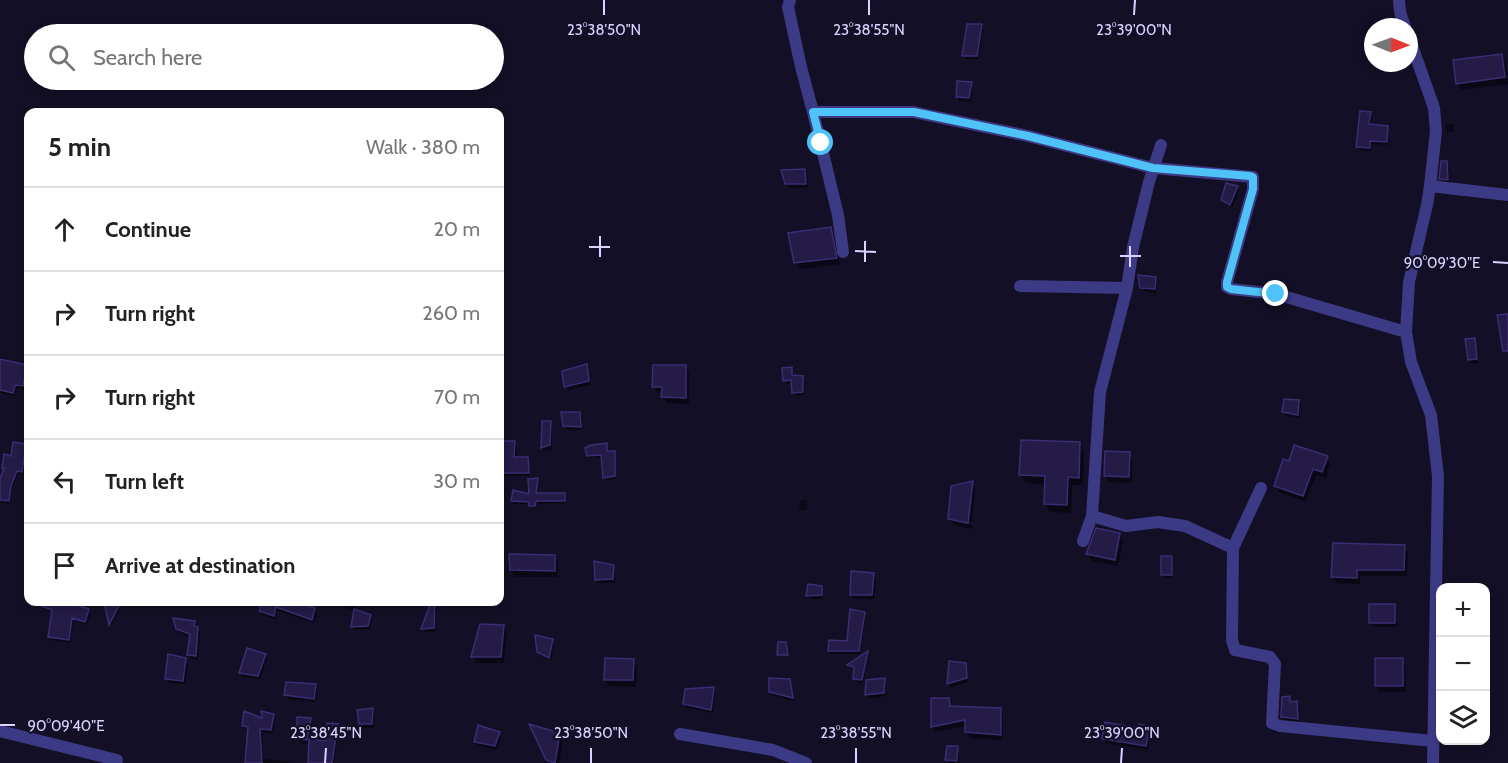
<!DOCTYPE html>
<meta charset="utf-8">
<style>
body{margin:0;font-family:Cabin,sans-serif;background:#f2f2f2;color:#222}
.controls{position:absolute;right:18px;bottom:18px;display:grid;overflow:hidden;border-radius:12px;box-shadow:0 3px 9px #0003}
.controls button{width:54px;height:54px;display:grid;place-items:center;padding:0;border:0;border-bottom:2px solid #e0e0e0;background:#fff;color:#222;font:30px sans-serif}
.compass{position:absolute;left:1364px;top:18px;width:54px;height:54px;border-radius:50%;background:#fff;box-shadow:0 3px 9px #0003;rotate:91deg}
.stop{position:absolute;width:18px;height:18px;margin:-14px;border:4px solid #4fc3f7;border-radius:50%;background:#fff}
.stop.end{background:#4fc3f7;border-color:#fff;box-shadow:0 2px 6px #0008}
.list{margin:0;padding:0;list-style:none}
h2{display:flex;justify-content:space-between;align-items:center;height:78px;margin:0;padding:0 24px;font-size:26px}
h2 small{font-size:20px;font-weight:400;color:#767676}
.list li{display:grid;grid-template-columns:39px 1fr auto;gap:18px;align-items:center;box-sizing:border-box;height:84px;padding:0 24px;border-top:2px solid #e0e0e0}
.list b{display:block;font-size:22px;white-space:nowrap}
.list em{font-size:20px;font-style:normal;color:#767676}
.icon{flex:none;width:33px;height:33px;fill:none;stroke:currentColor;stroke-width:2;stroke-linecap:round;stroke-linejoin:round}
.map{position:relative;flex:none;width:1508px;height:763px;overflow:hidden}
.search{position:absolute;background:#fff;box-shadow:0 3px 9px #0003;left:24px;top:24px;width:480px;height:66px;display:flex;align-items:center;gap:15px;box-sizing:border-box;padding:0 21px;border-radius:33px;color:#767676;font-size:22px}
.panel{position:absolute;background:#fff;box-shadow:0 3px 9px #0003;left:24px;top:108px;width:480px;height:498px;border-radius:12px}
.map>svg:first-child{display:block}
.shadow{fill:#0007}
.building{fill:#241b47;stroke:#3b2d73;stroke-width:1.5}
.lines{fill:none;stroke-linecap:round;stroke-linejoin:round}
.street{stroke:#3d3a85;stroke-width:12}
.route{stroke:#4fc3f7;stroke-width:8}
.ticks{fill:none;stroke:#d9d4ff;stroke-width:2}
.ticks-label{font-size:15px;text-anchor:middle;fill:#d9d4ff;stroke:#130f26;stroke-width:4.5;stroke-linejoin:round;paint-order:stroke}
</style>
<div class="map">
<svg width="1508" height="763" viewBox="0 0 1508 763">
<rect width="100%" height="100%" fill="#130f26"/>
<!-- shadow -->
<path class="shadow" d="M981,26L983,30L978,59H966L963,55Z
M1502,55L1505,62L1508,84L1462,90L1458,83Z
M971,84L973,88L971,102L959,101L957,96Z
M1370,114L1372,117L1371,126L1387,128L1389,131L1388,145L1372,144L1371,151L1360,150L1358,146Z
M1445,124H1453L1454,132H1447Z
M1446,162L1449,167L1450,183L1443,182L1441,178Z
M804,171L807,175L808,188H789L787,184Z
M1237,187L1239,191L1232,208L1223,200Z
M831,229L834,235L840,264L800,269L796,263Z
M1155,279L1157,283L1156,293L1144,291L1141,287Z
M1474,340L1476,344L1478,363H1471L1469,359Z
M0,357L8,359L10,362L28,365V390L17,388L15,396L0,393Z
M586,366L591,385L568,390L566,386Z
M685,367L689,373V404L667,403L663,397V393H658L654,387Z
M791,368L794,377H803L805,382V395L795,396L793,384H787L785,380Z
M1299,401L1301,405L1299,418L1286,416L1284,412Z
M579,413L582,417V430H567L565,426Z
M550,422L552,426V449L545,451L542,447Z
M515,442L517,446L516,459L527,458L529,462L530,476H500V459H503Z
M1080,443L1084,452L1083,485H1072L1071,513L1050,512L1045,503L1046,484L1026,483L1021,475Z
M606,444L608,452H614L616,455V478L606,480L603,458H590L589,455Z
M25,445L27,448L23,474L18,473L12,489L10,504L0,502V485L5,470L3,468Z
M1129,454L1132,460V483L1109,482L1105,476Z
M1327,458L1330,464L1326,478L1316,475L1306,502L1279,492L1275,486L1290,463Z
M537,480V494L565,495L566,503L537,504L536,508H532L530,504H514L512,501L530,495Z
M972,483L975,489L972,522L952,518V521L972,525V529L954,525L950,518Z
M807,500L806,510H799L800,501Z
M500,516L503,519L501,528H500Z
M1119,534L1123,541L1118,566L1092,561L1088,554Z
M1404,546L1408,553L1407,576H1360V584L1337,583L1333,576Z
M554,556L558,563V577H515L511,570Z
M1171,557L1173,561V578H1164L1162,574Z
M613,566L615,570V583H599L596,579Z
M873,575L876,579L874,599H854L851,595Z
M821,587L823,599H810L807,595Z
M48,602H64L74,606L76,602H86L83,608L88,610L90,614L87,625L74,620L70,643L51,640L49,636L53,612L48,610L46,607Z
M106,602H114L121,607L111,626Z
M263,602H291L314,610L317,614L314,623L277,610L276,619L263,615L260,611Z
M343,602H358L354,610L345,608L342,604Z
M433,602H437L435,632H425L423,628Z
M1394,605L1396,609L1397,627H1373L1371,623Z
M864,614L866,616L860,654H831L830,651L848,642Z
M370,616L372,620L370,629L355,630L353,626Z
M194,623L200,632L198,660L191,659L189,655L191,637L180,633L177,629Z
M503,626L507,633L504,663H476L473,656Z
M552,640L554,644L551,661L541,656L538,652Z
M867,653L869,655L863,683L857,682L855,678L856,670L849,666Z
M265,655L267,659L260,679L243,677L241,673Z
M1402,659L1405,666L1406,692H1380L1377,686Z
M185,660L188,664L185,684L169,683L166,679Z
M634,660L637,667L636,687L609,686L605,680Z
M965,664L967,668L968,682L951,687L949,684Z
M789,680L794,701L773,696L770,692Z
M884,680L886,684L885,696L869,699L867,695V681Z
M315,686L317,690L315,702L288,699L285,695Z
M713,689L715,692L713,713L687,708L685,704Z
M1289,698L1292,703H1296L1299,707V722L1284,721L1282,717Z
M932,700H948L951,708L1000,710L1003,716V740L970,738L967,732L966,726L935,732L932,727Z
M372,710L374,713V728H362L360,724Z
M273,715L275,719L273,734L262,732L263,758L293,763H247L249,730L246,729L243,726L264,721Z
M310,720L312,724L310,740L328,743L337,725L339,729L334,763H309L310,744L300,743L298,739Z
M1149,727L1151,731L1148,750L1106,743L1104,739Z
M499,733L501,737L497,750L478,746L475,742Z
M559,734L563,741L559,763H549L547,760Z
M957,747L959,752V763H949L947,759Z"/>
<!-- building -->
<path class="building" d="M967,24H982L977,56H962Z
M1502,54L1505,77L1456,84L1453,60Z
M957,81L972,82L969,98L956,97Z
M1360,111L1371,112L1369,124L1388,126L1387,142L1370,141V148L1356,147Z
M1441,161H1447L1448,180L1439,179Z
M805,169L806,184H785L781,170Z
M1226,183L1238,186L1230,205L1221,200Z
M831,227L837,258L794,263L788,233Z
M1138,275L1156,277L1155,289L1140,288Z
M1508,314V351H1503L1497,315Z
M1475,338L1477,359L1468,360L1465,339Z
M0,359L27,365L23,386L15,385L13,393L0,390Z
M587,364L589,381L564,387L562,371Z
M653,365H686V398L661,397L662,387H652Z
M792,367V375L803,376V392L792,393L791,380L783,381L782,368Z
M1284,399L1299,400L1298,415L1282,412Z
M561,412H580L581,427L563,426Z
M542,421H551L550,445L541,448Z
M1021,440L1080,442L1079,478L1068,477L1067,505L1044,504L1045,476L1019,475Z
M502,441H515L514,457H528L529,473H500Z
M13,442L26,444L22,472L17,471L11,486L9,501L0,500V479L4,468H2L4,454L11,456Z
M607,443V451H615V476L603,478L601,455L587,456L585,448L591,445Z
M1294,445L1328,456L1322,472L1313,469L1303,496L1274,486L1283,459L1289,461Z
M1105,451L1130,452L1129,477L1104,476Z
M538,478L536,493H565V501H536L535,506H529V502L511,501L513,490L529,494L528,479Z
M973,481L968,523L948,519L951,486Z
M1096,528L1120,533L1115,560L1086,554Z
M1333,543L1405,545L1404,570H1357V578L1331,577Z
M509,554L555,555V571L510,570Z
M1161,556H1172V575H1161Z
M594,561L614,565L613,579L595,580Z
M851,571L874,573L872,595H850Z
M808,584L822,586V595L806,596Z
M32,602H83L80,606L89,609L85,622L72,618L69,640L48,637L52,610Z
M104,602H121L109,625Z
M262,602H296L315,608L312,620L276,607L274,616L259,611Z
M431,602H435L434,628L421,629Z
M1369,604H1395V623H1369Z
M354,609L371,615L368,626L351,627Z
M850,609L865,612L859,651H828L829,640L847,641Z
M173,618L195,621L194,626L198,627L196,656L187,655L190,634L176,629Z
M480,624L504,625L501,657H471Z
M535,635L553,639L549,658L537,652Z
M778,642H786L788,655H777Z
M247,648L266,654L258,676L239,673Z
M868,651L862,680L853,679L854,667L847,665Z
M168,654L186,658L183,681L165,679Z
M605,658L634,659L633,680H604Z
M1375,658H1403V686H1375Z
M949,661L966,663L967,678L947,684Z
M769,678L790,679L793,698L769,692Z
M885,678L884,693L865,695L866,680Z
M286,682L316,684L314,699L284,695Z
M714,687L711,710L683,704L685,689Z
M1290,696V702L1297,701L1298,719L1281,717L1282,697Z
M931,698H949L950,706L1001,708V735L965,732V720L931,727Z
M373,708L372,724H359L357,710Z
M244,711L262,718L261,711L274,714L271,730L260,729L262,763H245L248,727L242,726Z
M297,717L311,718L307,740L297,739Z
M1105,722L1138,728L1139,724L1150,726L1146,746L1102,739Z
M327,723L338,724L332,763H308L309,739L326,741Z
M529,724L560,733L555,763L546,760Z
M478,725L500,732L495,746L474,742Z
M947,746H958L957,761L945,760Z"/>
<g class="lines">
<!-- street -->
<path class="street" d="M790,0L788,7L801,67L813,112
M1399,0L1400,12L1405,27
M1409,37L1434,108L1436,131L1430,186L1508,195
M1430,186L1427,205L1409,282L1406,332L1411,362L1431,415L1438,476L1433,763
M843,252L838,215L813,112H913L1028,136L1153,168L1253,177V189L1227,282V287L1231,289L1276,294L1406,332
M1020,286L1127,288
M1261,488L1233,548L1232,640L1235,650L1270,657L1275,664L1272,723L1280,726L1433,741
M1092,516L1100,392L1127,288L1133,247L1149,182L1161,145
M1083,541L1092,516L1126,526L1158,522L1185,526L1233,548
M0,731L117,760
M680,734L773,750L806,763"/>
</g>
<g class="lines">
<!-- route -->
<path class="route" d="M821,143L813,112H914L1028,136L1153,168L1250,176L1253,177V189L1227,282V287L1231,289L1276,294"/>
</g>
<!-- ticks -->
<path class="ticks" d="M604,15V0M869,15V0M1134,15L1135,0M589,247H610M855,251L876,252M1120,256H1141M600,257V236M865,262V241M1493,262L1508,263M1130,267V246M0,725H15M325,763L326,748M591,763V748M856,763V748M1121,763L1122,748"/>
<g class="ticks-label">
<text x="604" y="35">23°38'50"N</text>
<text x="869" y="35">23°38'55"N</text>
<text x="1134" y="35">23°39'00"N</text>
<text x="1442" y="268">90°09'30"E</text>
<text x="66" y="731">90°09'40"E</text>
<text x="326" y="738">23°38'45"N</text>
<text x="591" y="738">23°38'50"N</text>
<text x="856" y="738">23°38'55"N</text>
<text x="1122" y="738">23°39'00"N</text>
</g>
</svg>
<div class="controls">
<button>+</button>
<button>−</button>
<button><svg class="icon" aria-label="layers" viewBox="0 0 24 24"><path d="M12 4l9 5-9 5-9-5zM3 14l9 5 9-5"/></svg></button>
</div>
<svg class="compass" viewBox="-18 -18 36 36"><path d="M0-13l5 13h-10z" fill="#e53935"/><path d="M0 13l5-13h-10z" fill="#767676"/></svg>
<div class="stop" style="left:821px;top:143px"></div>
<div class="stop end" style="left:1276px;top:294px"></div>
<div class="search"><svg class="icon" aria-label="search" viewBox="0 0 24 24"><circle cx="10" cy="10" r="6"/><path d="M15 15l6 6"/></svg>Search here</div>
<section class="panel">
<h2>5 min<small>Walk · 380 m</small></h2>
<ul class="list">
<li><svg class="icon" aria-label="ahead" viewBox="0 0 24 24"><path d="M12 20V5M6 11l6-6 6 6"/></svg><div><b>Continue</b></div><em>20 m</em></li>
<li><svg class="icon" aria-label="right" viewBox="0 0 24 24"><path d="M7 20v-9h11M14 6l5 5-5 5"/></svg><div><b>Turn right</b></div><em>260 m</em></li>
<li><svg class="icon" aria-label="right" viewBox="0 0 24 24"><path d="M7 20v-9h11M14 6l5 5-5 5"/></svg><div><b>Turn right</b></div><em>70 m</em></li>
<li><svg class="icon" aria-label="left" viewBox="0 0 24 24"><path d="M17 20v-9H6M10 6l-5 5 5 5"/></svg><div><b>Turn left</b></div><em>30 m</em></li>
<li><svg class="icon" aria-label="arrive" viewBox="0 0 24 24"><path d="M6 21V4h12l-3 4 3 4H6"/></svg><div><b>Arrive at destination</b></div></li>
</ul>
</section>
</div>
